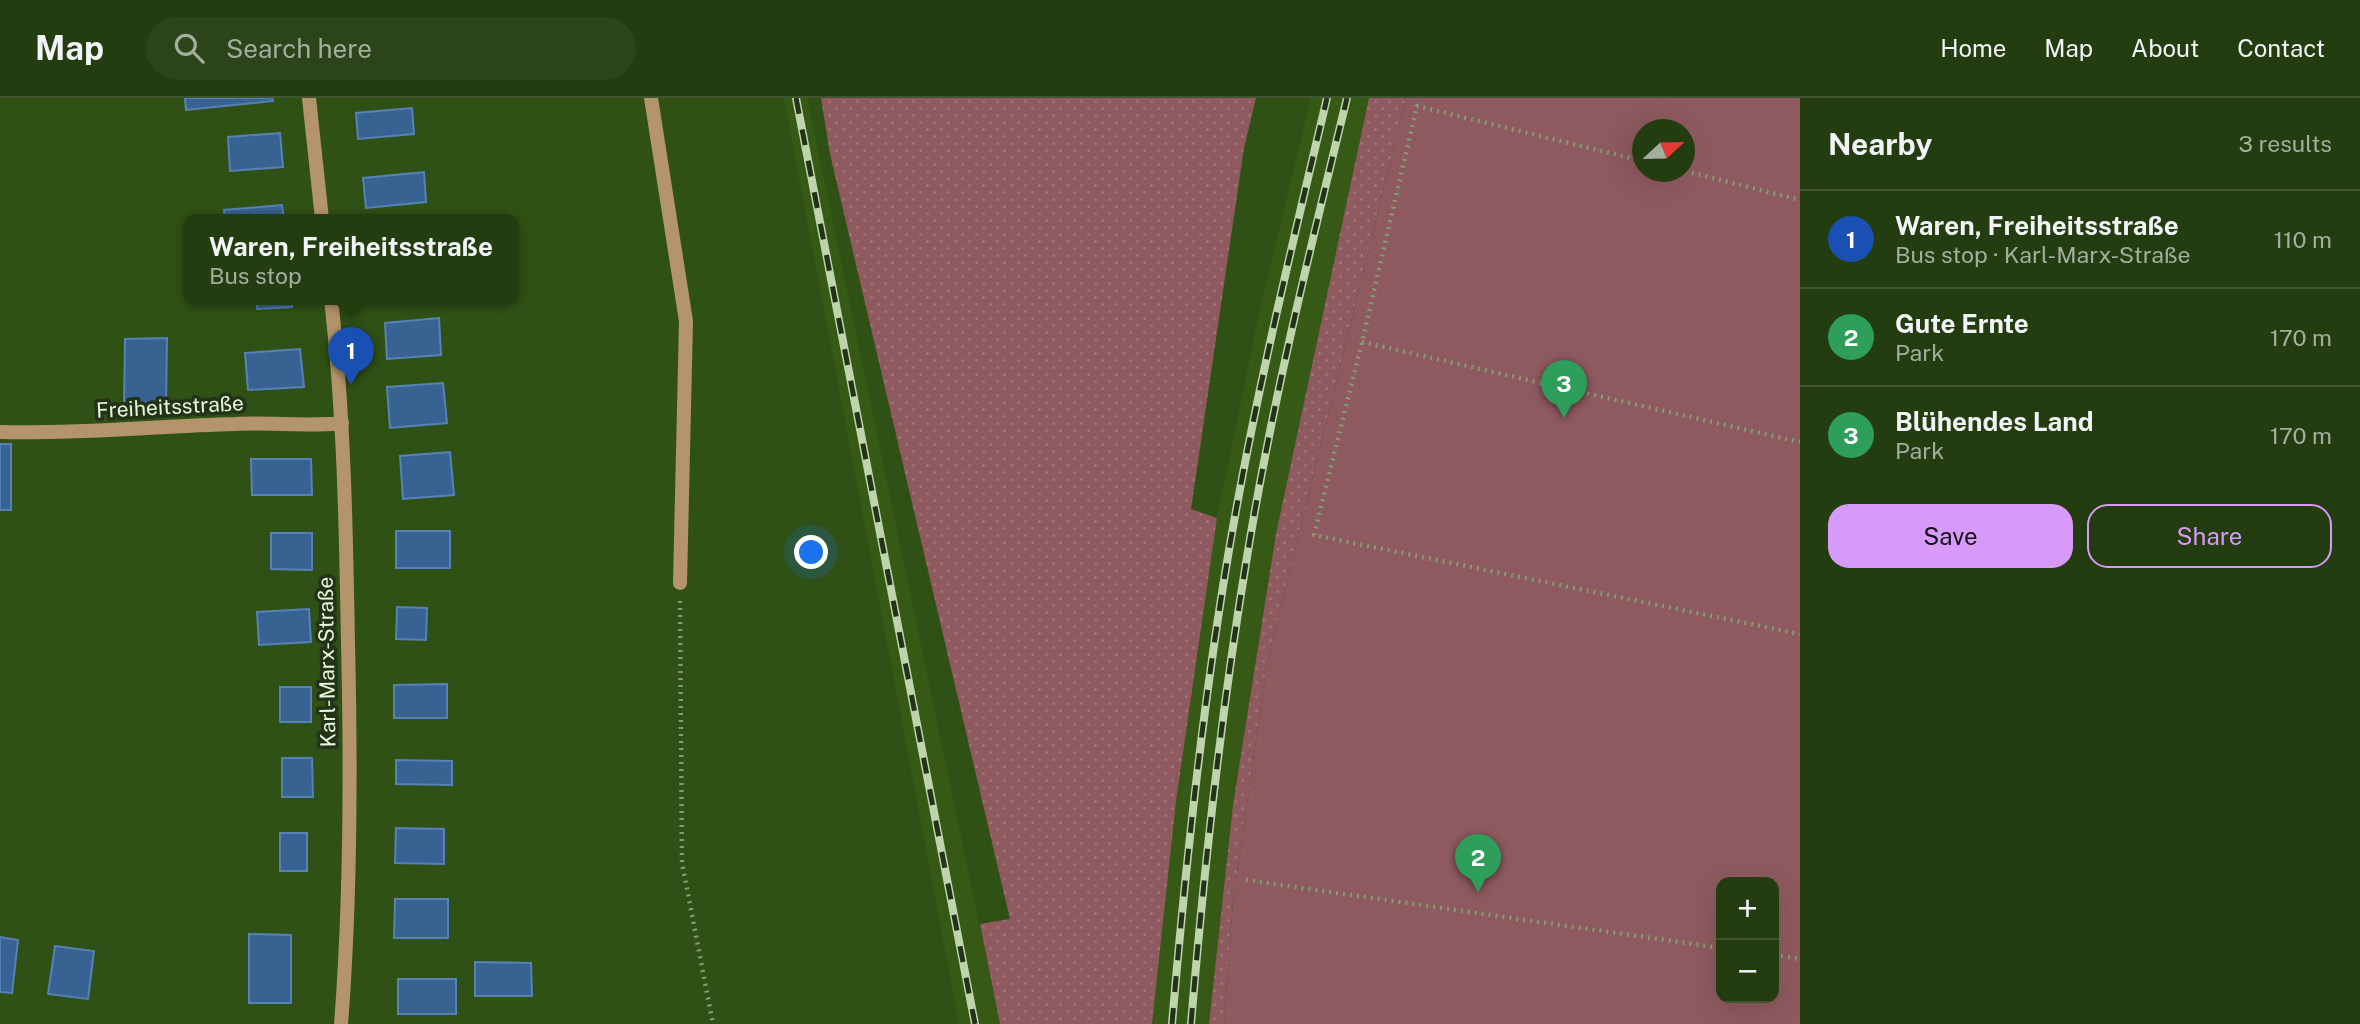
<!DOCTYPE html>
<meta charset="utf-8">
<style>
body{margin:0;font-family:"Public Sans",sans-serif;background:#2c4419;color:#f1f3f6}
.controls{position:absolute;right:21px;bottom:21px;display:grid;overflow:hidden;border-radius:14px;box-shadow:0 7px 28px #0002}
.controls button{width:63px;height:63px;display:grid;place-items:center;padding:0;border:0;border-bottom:2px solid #415630;background:#243d10;color:#f1f3f6;font:35px sans-serif}
.compass{position:absolute;left:1632px;top:21px;width:63px;height:63px;border-radius:50%;background:#243d10;box-shadow:0 7px 28px #0002;rotate:68deg}
.you{position:absolute;left:812px;top:455px;width:24px;height:24px;margin:-18px;border:5px solid #fff;border-radius:50%;background:#1a73e8;box-shadow:0 0 0 10px #1a73e833}
.badge{display:grid;place-items:center;width:46px;height:46px;border-radius:50%;background:#d89af8;color:#fff;font-size:23px;font-weight:700}
.pin{position:absolute;translate:-50% -58px;filter:drop-shadow(0 2px 4px #0008)}
.pin::after{content:'';position:absolute;top:37px;width:24px;height:21px;background:inherit;clip-path:polygon(0 0,100% 0,50% 100%)}
.popup{position:absolute;left:183px;top:116px;width:336px;height:91px;box-sizing:border-box;display:grid;place-content:center;border-radius:14px;background:#243d10;filter:drop-shadow(0 2px 5px #0005);font-size:23px;white-space:nowrap;color:#a3ae9f}
.popup b{font-size:26px;color:#f1f3f6}
.popup::after{content:'';position:absolute;left:50%;top:100%;margin-left:-14px;border:14px solid transparent;border-top-color:#243d10}
.list{margin:0;padding:0;list-style:none}
h2{display:flex;justify-content:space-between;align-items:center;height:91px;margin:0;padding:0 28px;font-size:30px}
h2 small{font-size:23px;font-weight:400;color:#a3ae9f}
.list li{display:grid;grid-template-columns:46px 1fr auto;gap:21px;align-items:center;box-sizing:border-box;height:98px;padding:0 28px;border-top:2px solid #415630}
.list b{display:block;font-size:26px;white-space:nowrap}
.list p{margin:0;font-size:23px;white-space:nowrap;color:#a3ae9f}
.list em{font-size:23px;font-style:normal;color:#a3ae9f}
.actions{display:flex;gap:14px;padding:21px 28px}
.actions a{flex:1;padding:16px 0;border:2px solid #d89af8;border-radius:21px;text-align:center;font-size:24px;color:#d89af8}
.actions .main{background:#d89af8;color:#111}
.icon{flex:none;width:38px;height:38px;fill:none;stroke:currentColor;stroke-width:2;stroke-linecap:round;stroke-linejoin:round}
.map{position:relative;flex:none;width:1800px;height:926px;overflow:hidden}
header{display:flex;align-items:center;gap:42px;box-sizing:border-box;height:98px;padding:0 35px;background:#243d10;border-bottom:2px solid #415630}
header strong{font-size:33px}
nav{display:flex;gap:38px;margin-inline-start:auto;font-size:24px}
.search{width:490px;height:63px;background:#2c4419;display:flex;align-items:center;gap:18px;box-sizing:border-box;padding:0 24px;border-radius:38px;color:#a3ae9f;font-size:26px}
main{display:flex}
aside{flex:1;background:#243d10}
.map>svg:first-child{display:block}
.built{fill:#365a16}
.grass{fill:url(#grass-dots)}
.garden{fill:#8e5a5f;fill-rule:evenodd}
.building{fill:#386292;stroke:#5682b7;stroke-width:2}
.lines{fill:none;stroke-linecap:round;stroke-linejoin:round}
.path{stroke:#829d6e;stroke-width:4.5;stroke-dasharray:2 5;stroke-linecap:butt}
.lane{stroke:#b4956b;stroke-width:14}
.street{stroke:#b4956b;stroke-width:14}
.rail-casing{stroke:#bdd4ad;stroke-width:8}
.rail{stroke:#233219;stroke-width:5;stroke-dasharray:16;stroke-linecap:butt}
.labels{text-anchor:middle;stroke-width:7;stroke-linejoin:round;paint-order:stroke}
.street-label{font-size:21px;fill:#e5f9d8;stroke:#233219}
</style>
<header>
<strong>Map</strong>
<div class="search"><svg class="icon" aria-label="search" viewBox="0 0 24 24"><circle cx="10" cy="10" r="6"/><path d="M15 15l6 6"/></svg>Search here</div>
<nav><a>Home</a><a>Map</a><a>About</a><a>Contact</a></nav>
</header>
<main>
<div class="map">
<svg width="1800" height="926" viewBox="0 0 1800 926">
<defs>
<pattern id="grass-dots" width="8" height="8" patternUnits="userSpaceOnUse" patternTransform="scale(1.75)"><rect width="8" height="8" fill="#8e5a5f"/><path d="M2 2h.1M6 6h.1" fill="none" stroke="#9e7275" stroke-width="1.8" stroke-linecap="round"/></pattern>
</defs>
<rect width="100%" height="100%" fill="#305115"/>
<!-- built -->
<path class="built" d="M784,0H807L1000,926H959Z
M1311,0H1369L1276,436L1233,707L1209,926H1152L1176,703L1217,420L1261,206Z"/>
<!-- grass -->
<path class="grass" d="M821,0H1256L1244,50L1191,411L1217,420L1176,703L1152,926H1000L980,826L1010,821L830,56Z
M1369,0H1406L1267,566L1233,804L1224,926H1209L1233,707L1276,436Z"/>
<!-- garden -->
<path class="garden" d="M1406,0H1800V926H1224L1233,804L1267,566ZM1643,32H1685V74H1643ZM1721,784H1774V900H1721Z"/>
<!-- building -->
<path class="building" d="M185,0H272L273,3L186,12Z
M412,10L414,36L358,41L356,15Z
M280,35L283,69L230,73L228,39Z
M424,74L426,104L366,110L363,80Z
M282,107L284,121H225L224,112Z
M256,201H292V209L257,211Z
M439,220L441,257L387,261L385,225Z
M167,240L166,304L124,306L125,241Z
M300,251L304,289L248,292L245,255Z
M443,285L447,325L390,330L387,289Z
M0,346H11V412H0Z
M450,354L454,397L403,401L400,358Z
M251,361H311L312,397H252Z
M396,433H450V470H396Z
M271,435H312V472L271,471Z
M397,509L427,510L426,542L396,541Z
M309,511L311,544L259,547L257,514Z
M447,586V620H394V587Z
M280,589H311V624H280Z
M282,660H312L313,699H282Z
M396,662L452,663V687L396,686Z
M396,730L444,731V766L395,765Z
M280,735H307V773H280Z
M395,801H448V840H394Z
M249,836L291,837V905H249Z
M0,839L18,842L12,895L0,894Z
M55,848L94,853L88,901L48,896Z
M475,864L531,865L532,898H475Z
M398,881H456V916H398Z"/>
<g class="lines">
<!-- path -->
<path class="path" d="M1643,63L1417,8L1362,244L1314,437L1800,536
M1685,73L1800,102
M1362,244L1800,344
M680,503L682,765L713,926
M1246,782L1721,850
M1774,857L1800,861"/>
<!-- lane -->
<path class="lane" d="M651,0L686,223L680,485"/>
<!-- street -->
<path class="street" d="M309,0L322,121
M331,201C344,316 346,430 348,545C351,672 351,799 341,926
M0,334C79,336 157,328 235,326C271,324 306,329 342,325"/>
<defs>
<path id="rail" d="M796,0L975,926
M1172,926C1185,773 1201,621 1226,470C1252,312 1290,156 1327,0
M1191,926C1204,770 1221,614 1247,459C1272,305 1310,152 1347,0"/>
</defs>
<!-- rail casing -->
<use href="#rail" class="rail-casing"/>
<!-- rail -->
<use href="#rail" class="rail"/>
</g>
<g class="labels">
<!-- street labels -->
<g class="street-label">
<text transform="translate(170 309) rotate(-3)" y="7">Freiheitsstraße</text>
<text transform="translate(327 564) rotate(-91)" y="7">Karl-Marx-Straße</text>
</g>
</g>
</svg>
<div class="controls">
<button>+</button>
<button>−</button>
</div>
<svg class="compass" viewBox="-18 -18 36 36"><path d="M0-13l5 13h-10z" fill="#e53935"/><path d="M0 13l5-13h-10z" fill="#a3ae9f"/></svg>
<div class="you"></div>
<div class="pin badge" style="left:351px;top:287px;background:#1a4fb4">1</div>
<div class="popup"><b>Waren, Freiheitsstraße</b>Bus stop</div>
<div class="pin badge" style="left:1478px;top:794px;background:#2e9e5b">2</div>
<div class="pin badge" style="left:1564px;top:320px;background:#2e9e5b">3</div>
</div>
<aside>
<h2>Nearby<small>3 results</small></h2>
<ul class="list">
<li><span class="badge" style="background:#1a4fb4">1</span><div><b>Waren, Freiheitsstraße</b><p>Bus stop · Karl-Marx-Straße</p></div><em>110 m</em></li>
<li><span class="badge" style="background:#2e9e5b">2</span><div><b>Gute Ernte</b><p>Park</p></div><em>170 m</em></li>
<li><span class="badge" style="background:#2e9e5b">3</span><div><b>Blühendes Land</b><p>Park</p></div><em>170 m</em></li>
</ul>
<div class="actions"><a class="main">Save</a><a>Share</a></div>
</aside>
</main>
